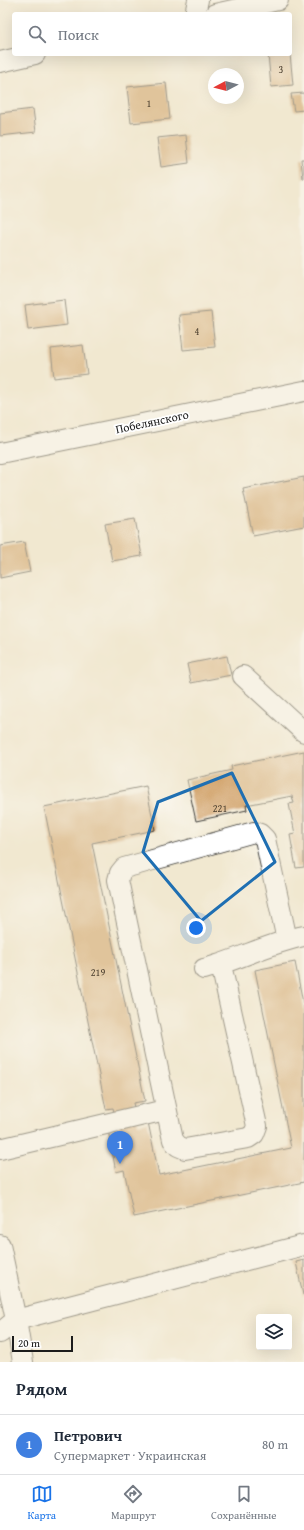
<!DOCTYPE html>
<html lang="ru">
<meta charset="utf-8">
<style>
body{margin:0;font-family:"Gentium Book Plus",serif;background:#f6f6f7;color:#1f2937}
.controls{position:absolute;right:12px;bottom:12px;display:grid;overflow:hidden;border-radius:4px;box-shadow:0 4px 16px #0002}
.controls button{width:36px;height:36px;display:grid;place-items:center;padding:0;border:0;border-bottom:1px solid #e0e1e3;background:#fff;color:#1f2937;font:20px sans-serif}
.compass{position:absolute;left:208px;top:68px;width:36px;height:36px;border-radius:50%;background:#fff;box-shadow:0 4px 16px #0002;rotate:263deg}
.scale{position:absolute;left:12px;bottom:10px;width:61px;box-sizing:border-box;padding-left:4px;border:2px solid #1c1c1c;border-top:0;font-size:11px;line-height:14px;white-space:nowrap;color:#1c1c1c;-webkit-text-stroke:3px #fff;paint-order:stroke}
.you{position:absolute;left:196px;top:928px;width:14px;height:14px;margin:-10px;border:3px solid #fff;border-radius:50%;background:#1a73e8;box-shadow:0 0 0 6px #1a73e833}
.badge{display:grid;place-items:center;width:26px;height:26px;border-radius:50%;background:#1a73e8;color:#fff;font-size:13px;font-weight:700}
.pin{position:absolute;translate:-50% -33px;filter:drop-shadow(0 1px 2px #0008)}
.pin::after{content:'';position:absolute;top:21px;width:14px;height:12px;background:inherit;clip-path:polygon(0 0,100% 0,50% 100%)}
.list{margin:0;padding:0;list-style:none}
h2{display:flex;justify-content:space-between;align-items:center;height:52px;margin:0;padding:0 16px;font-size:17px}
h2 small{font-size:13px;font-weight:400;color:#747a83}
.list li{display:grid;grid-template-columns:26px 1fr auto;gap:12px;align-items:center;box-sizing:border-box;height:60px;padding:0 16px;border-top:1px solid #e0e1e3}
.list b{display:block;font-size:15px;white-space:nowrap}
.list p{margin:0;font-size:13px;white-space:nowrap;color:#747a83}
.list em{font-size:13px;font-style:normal;color:#747a83}
.icon{flex:none;width:22px;height:22px;fill:none;stroke:currentColor;stroke-width:2;stroke-linecap:round;stroke-linejoin:round}
.map{position:relative;flex:none;width:304px;height:1362px;overflow:hidden}
.search{position:absolute;background:#fff;box-shadow:0 4px 16px #0002;left:12px;right:12px;top:12px;height:44px;display:flex;align-items:center;gap:10px;box-sizing:border-box;padding:0 14px;border-radius:4px;color:#747a83;font-size:15px}
.sheet{height:112px;background:#fff}
nav{display:flex;justify-content:space-around;align-items:center;box-sizing:border-box;height:56px;border-top:1px solid #e0e1e3;background:#fff;font-size:11px;color:#747a83}
nav a{display:grid;justify-items:center;gap:2px}
nav .on{color:#1a73e8}
.map>svg:first-child{display:block}
.building{fill:#cd9a5c}
.lines{fill:none;stroke-linecap:round;stroke-linejoin:round}
.minor-casing{stroke:#3c3b37;stroke-width:22}
.minor{stroke:#fff;stroke-width:20}
.marked{fill:none;stroke:#1f6fb2;stroke-width:3;stroke-linejoin:round}
.labels{text-anchor:middle;stroke-width:3.5;stroke-linejoin:round;paint-order:stroke}
.number-label{font-size:10px;fill:#483c2c}
.street-label{font-size:12px;fill:#1c1c1c;stroke:#fff}
</style>
<div class="map">
<svg width="304" height="1362" viewBox="0 0 304 1362">
<rect width="100%" height="100%" fill="#fff"/>
<filter id="ink" filterUnits="userSpaceOnUse"><feTurbulence type="fractalNoise" baseFrequency=".025" numOctaves="2"/><feDisplacementMap in="SourceGraphic" scale="8" xChannelSelector="R" yChannelSelector="G"/><feConvolveMatrix kernelMatrix="1 2 1 2 8 2 1 2 1" color-interpolation-filters="sRGB"/></filter>
<filter id="wash" filterUnits="userSpaceOnUse"><feTurbulence type="fractalNoise" baseFrequency=".012" numOctaves="4" result="noise"/><feDisplacementMap in="SourceGraphic" scale="16" xChannelSelector="R" yChannelSelector="G"/><feGaussianBlur stdDeviation="0.9" result="paint"/><feColorMatrix in="noise" values="0 0 0 0 0 0 0 0 0 0 0 0 0 0 0 0 0 1.4 0 .05"/><feComposite in="paint" operator="in"/></filter>
<g filter="url(#wash)">
<rect width="100%" height="100%" fill="#f1e8d0"/>
<g id="blocks">
<!-- building -->
<path class="building" d="M268,54H290L293,85L271,87Z
M166,83L170,119L131,123L127,87Z
M304,93V110L294,111L291,94Z
M33,109L36,132L0,136V113Z
M186,135L189,163L161,167L157,138Z
M301,159H304V179H303Z
M64,300L67,325L28,330L25,305Z
M211,312L215,347L183,350L179,315Z
M83,345L87,374L54,378L51,349Z
M304,477V526L253,536L243,489Z
M135,519L142,556L112,561L105,524Z
M24,542L30,572L0,578V546Z
M227,656L231,675L191,683L187,664Z
M304,751V867L296,868L290,835L295,834L289,804L294,803L292,796L246,805L247,810L196,821L187,780L232,770L231,766Z
M146,786L155,830L92,843L145,1101L133,1103L138,1124L148,1122L159,1175L291,1148L255,970L295,962L304,1008V1182L134,1217L124,1170L116,1172L108,1130L118,1128L113,1108L106,1109L44,807Z
M304,1260V1295H303L296,1262Z"/>
</g>
</g>
<g filter="url(#ink)">
<use href="#blocks" fill-opacity="0" stroke="#3c3b37" stroke-width="1"/>
<g class="lines">
<defs>
<path id="minor" d="M195,14L198,0
M215,14L278,0
M0,62L35,54
M0,453L304,391
M243,676L304,732
M221,965L257,1126L254,1134L248,1138L185,1149L178,1146L173,1140L118,880L120,873L124,868L254,832L260,834L265,839L287,940
M204,969C238,960 269,943 304,936
M0,1149L165,1110
M0,1245L16,1320L23,1362
M0,1333L16,1320L304,1245"/>
</defs>
<!-- minor casing -->
<use href="#minor" class="minor-casing"/>
<!-- minor -->
<use href="#minor" class="minor"/>
</g>
</g>
<!-- marked area -->
<path d="M0 0H304V1362H0ZM232,773L275,862L201,921L143,852L158,802Z" fill="#f1e8d0" fill-opacity=".55" fill-rule="evenodd"/>
<path class="marked" d="M232,773L275,862L201,921L143,852L158,802Z"/>
<g class="labels">
<!-- number labels -->
<g class="number-label">
<text x="281" y="73">3</text>
<text x="149" y="107">1</text>
<text x="197" y="335">4</text>
<text x="220" y="812">221</text>
<text x="98" y="976">219</text>
</g>
<!-- street labels -->
<g class="street-label">
<text transform="translate(152 422) rotate(-12)" y="4">Побелянского</text>
</g>
</g>
</svg>
<div class="controls">
<button><svg class="icon" aria-label="layers" viewBox="0 0 24 24"><path d="M12 4l9 5-9 5-9-5zM3 14l9 5 9-5"/></svg></button>
</div>
<svg class="compass" viewBox="-18 -18 36 36"><path d="M0-13l5 13h-10z" fill="#e53935"/><path d="M0 13l5-13h-10z" fill="#747a83"/></svg>
<div class="scale">20 m</div>
<div class="you"></div>
<div class="pin badge" style="left:120px;top:1164px;background:#3f7fe0">1</div>
<div class="search"><svg class="icon" aria-label="search" viewBox="0 0 24 24"><circle cx="10" cy="10" r="6"/><path d="M15 15l6 6"/></svg>Поиск</div>
</div>
<section class="sheet">
<h2>Рядом<small></small></h2>
<ul class="list">
<li><span class="badge" style="background:#3f7fe0">1</span><div><b>Петрович</b><p>Супермаркет · Украинская</p></div><em>80 m</em></li>
</ul>
</section>
<nav>
<a class="on"><svg class="icon" aria-label="map" viewBox="0 0 24 24"><path d="M3 6l6-2 6 2 6-2v14l-6 2-6-2-6 2zM9 4v14M15 6v14"/></svg>Карта</a>
<a><svg class="icon" aria-label="directions" viewBox="0 0 24 24"><path d="M12 3l9 9-9 9-9-9zM9 14v-3h6M13 9l2 2-2 2"/></svg>Маршрут</a>
<a><svg class="icon" aria-label="saved" viewBox="0 0 24 24"><path d="M7 4h10v16l-5-4-5 4z"/></svg>Сохранённые</a>
</nav>
